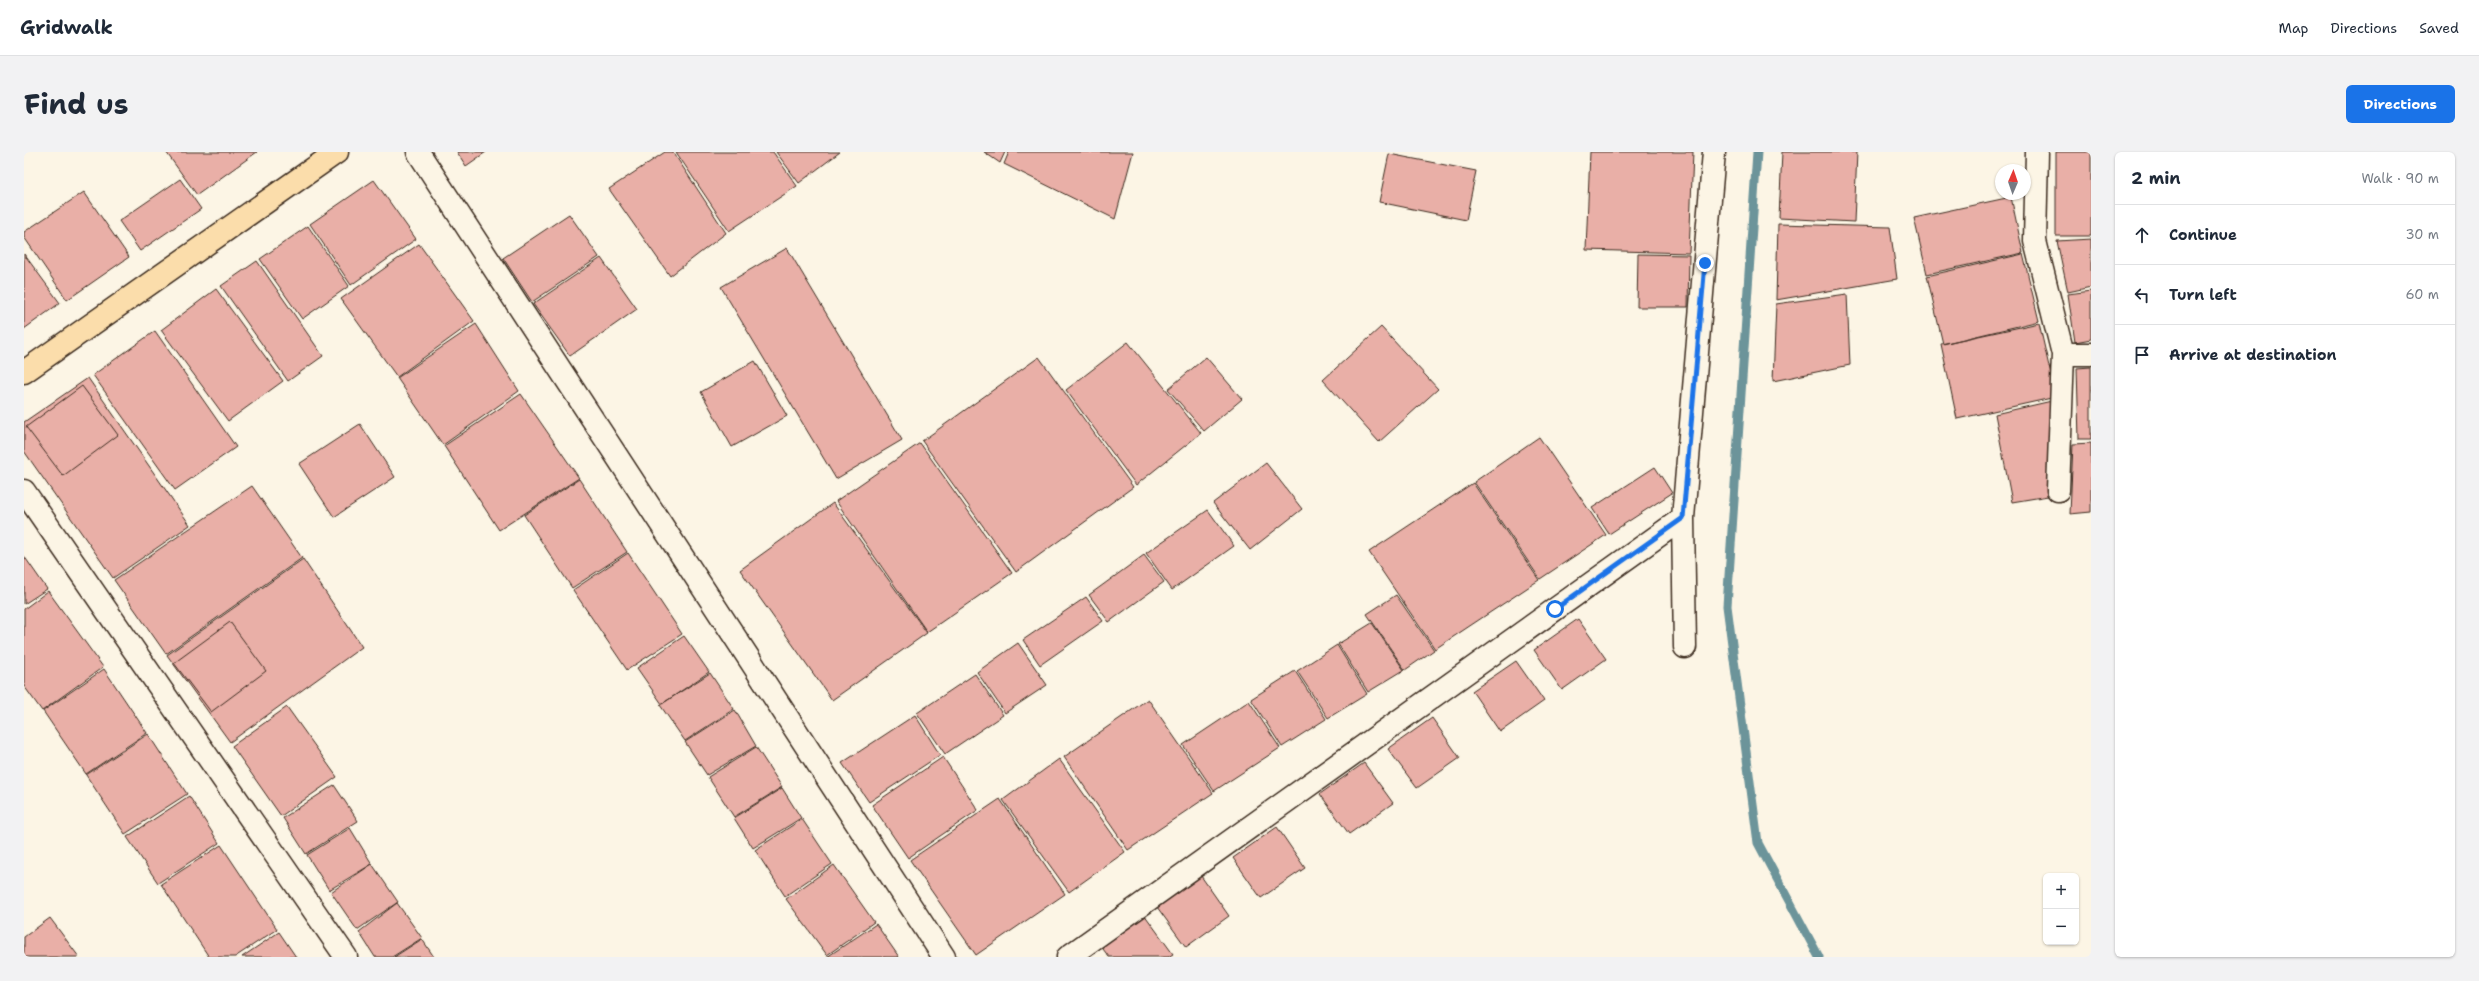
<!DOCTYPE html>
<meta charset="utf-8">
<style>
body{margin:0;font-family:"Shantell Sans",sans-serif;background:#f2f2f3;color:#1f2937}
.controls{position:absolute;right:12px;bottom:12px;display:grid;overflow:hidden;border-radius:6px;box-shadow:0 1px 3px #0004}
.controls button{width:36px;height:36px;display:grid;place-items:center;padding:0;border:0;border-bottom:1px solid #e0e1e3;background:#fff;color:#1f2937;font:20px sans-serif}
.compass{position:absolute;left:1971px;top:12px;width:36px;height:36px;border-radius:50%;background:#fff;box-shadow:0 1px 3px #0004;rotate:2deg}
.stop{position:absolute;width:12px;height:12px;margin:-9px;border:3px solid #1a73e8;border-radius:50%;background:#fff}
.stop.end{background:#1a73e8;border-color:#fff;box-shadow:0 1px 4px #0008}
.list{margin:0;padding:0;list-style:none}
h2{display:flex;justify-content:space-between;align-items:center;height:52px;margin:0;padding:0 16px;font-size:17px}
h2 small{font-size:13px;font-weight:400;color:#747a83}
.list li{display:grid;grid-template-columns:26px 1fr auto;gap:12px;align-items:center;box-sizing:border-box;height:60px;padding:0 16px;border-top:1px solid #e0e1e3}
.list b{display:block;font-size:15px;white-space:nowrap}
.list em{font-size:13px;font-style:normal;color:#747a83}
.icon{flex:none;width:22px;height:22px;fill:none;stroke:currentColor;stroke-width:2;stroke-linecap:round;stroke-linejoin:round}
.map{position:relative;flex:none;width:2067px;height:805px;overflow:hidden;border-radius:6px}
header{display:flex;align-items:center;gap:24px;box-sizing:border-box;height:56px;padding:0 20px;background:#fff;border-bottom:1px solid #e0e1e3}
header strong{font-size:19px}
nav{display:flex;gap:22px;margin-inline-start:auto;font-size:14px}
.intro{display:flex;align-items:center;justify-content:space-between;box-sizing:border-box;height:96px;padding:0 24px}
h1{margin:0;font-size:28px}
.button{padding:10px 18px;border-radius:6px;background:#1a73e8;color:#fff;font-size:14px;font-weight:700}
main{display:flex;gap:24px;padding:0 24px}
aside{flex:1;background:#fff;border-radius:6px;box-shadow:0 1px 3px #0004}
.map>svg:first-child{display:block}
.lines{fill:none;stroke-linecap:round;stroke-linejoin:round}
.stream{stroke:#6c949a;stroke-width:9}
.building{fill:#e9afa7;stroke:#3b2a1e}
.minor-casing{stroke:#3b2a1e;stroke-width:25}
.major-casing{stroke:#3b2a1e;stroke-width:25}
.minor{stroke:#fcf5e5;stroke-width:22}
.major{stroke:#fbddab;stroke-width:22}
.route{stroke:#1a73e8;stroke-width:5}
</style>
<header>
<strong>Gridwalk</strong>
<nav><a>Map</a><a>Directions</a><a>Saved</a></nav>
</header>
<div class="intro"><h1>Find us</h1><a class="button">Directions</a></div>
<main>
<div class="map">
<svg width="2067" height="805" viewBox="0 0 2067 805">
<rect width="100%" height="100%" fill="#fcf5e5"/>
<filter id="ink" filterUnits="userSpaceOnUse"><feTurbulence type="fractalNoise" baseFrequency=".025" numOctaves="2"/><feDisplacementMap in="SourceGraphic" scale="8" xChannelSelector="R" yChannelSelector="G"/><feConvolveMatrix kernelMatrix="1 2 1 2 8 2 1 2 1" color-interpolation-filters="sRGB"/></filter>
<g filter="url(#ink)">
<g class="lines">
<!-- stream -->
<path class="stream" d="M1733,0L1703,454L1734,691L1795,805"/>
</g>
<!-- building -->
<path class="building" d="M142,0H233L173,43Z
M433,0H462L442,14Z
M641,0H649L702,81L646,124L585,37Z
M652,0H749L773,34L705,79Z
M752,0H816L775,31Z
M960,0H981L976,11Z
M985,0H1109L1091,67L980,12Z
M1566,0H1669L1665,101L1562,98Z
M1758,0H1833L1830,70L1755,66Z
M2032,0H2067V84H2032Z
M1365,2L1452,19L1442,68L1355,50Z
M156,27L177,57L116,99L95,69Z
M350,28L392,87L327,133L286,72Z
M60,40L105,105L43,148L0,85V80Z
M1987,45L1999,101L1903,122L1890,66Z
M545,62L575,105L508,150L479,106Z
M1754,72L1866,75L1873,127L1752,148Z
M284,74L325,134L278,167L236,107Z
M2067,87V135L2044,140L2033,89Z
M395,92L450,169L373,225L317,147Z
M763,96L878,288L812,327L697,135Z
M0,102L36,151L0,177Z
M1614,102L1665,103L1664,155H1613Z
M1999,102L2015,169L1919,192L1903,124Z
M577,106L613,157L546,204L509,152Z
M233,109L299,204L264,229L197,134Z
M192,137L259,229L204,269L137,178Z
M2067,139V187L2051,190L2044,142Z
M1823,142L1826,213L1749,229L1752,152Z
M2015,171L2032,245L1933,267L1917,192Z
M452,172L495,239L419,293L373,226Z
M1357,175L1414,237L1355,290L1299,228Z
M131,179L212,295L151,338L69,223Z
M1104,190L1177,281L1112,333L1042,238Z
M1015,205L1109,335L992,420L898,289Z
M1182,205L1218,247L1180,279L1144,237Z
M731,209L763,264L708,295L677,240Z
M2067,215V287H2055L2053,216Z
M64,226L166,373L89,426L0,299V270Z
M58,234L94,283L39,324L2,275Z
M497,242L555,326L475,378L420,294Z
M2032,248L2030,343L1988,350L1971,262Z
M336,272L371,325L310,365L275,312Z
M1515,285L1582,383L1516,427L1450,330Z
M896,291L988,421L903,480L812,349Z
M2067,291V360L2046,362L2049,292Z
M1242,311L1278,357L1226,398L1189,351Z
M1631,315L1648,341L1585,382L1568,356Z
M555,327L603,400L548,436L500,363Z
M1449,331L1515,428L1411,497L1345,400Z
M228,334L278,406L142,502L90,428Z
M809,351L903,481L808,548L716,418Z
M1184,358L1210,394L1148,438L1122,401Z
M604,401L658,482L603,518L549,438Z
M1120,403L1140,430L1085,470L1065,443Z
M0,404L23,437L0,452Z
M279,407L338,495L206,590L143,503Z
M24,439L79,515L18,559L0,534V457Z
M1372,443L1410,498L1381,518L1343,462Z
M1062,445L1079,469L1016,513L999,488Z
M1554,467L1582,507L1538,538L1510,498Z
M206,470L242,519L187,560L150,511Z
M1348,471L1380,518L1344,540L1314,492Z
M660,484L685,520L638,552L613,516Z
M994,491L1023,533L981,561L953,520Z
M1313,493L1343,542L1304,566L1273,519Z
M1492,509L1520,549L1476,580L1448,539Z
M80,517L123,581L62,622L19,559Z
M1271,519L1302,567L1258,595L1227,547Z
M686,521L710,557L661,589L636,553Z
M951,522L979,563L921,602L893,561Z
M1124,547L1189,641L1104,698L1040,605Z
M1225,549L1256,596L1190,639L1159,593Z
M263,555L313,625L257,664L208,594Z
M711,558L732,594L683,623L661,590Z
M891,563L916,603L845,650L818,611Z
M1408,566L1436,606L1393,636L1364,597Z
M124,582L163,642L101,682L62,623Z
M732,595L758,635L710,665L684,625Z
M919,605L954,658L884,706L848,653Z
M1035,607L1101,700L1045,740L979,648Z
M1340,611L1369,651L1325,682L1296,642Z
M310,633L334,669L282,702L259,666Z
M758,636L777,666L729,696L710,666Z
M165,644L195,691L134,731L103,685Z
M976,647L1041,742L952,803L886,708Z
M778,667L808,712L761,744L731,698Z
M1253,675L1281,716L1237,746L1209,706Z
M326,676L348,712L305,738L283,703Z
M197,693L253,777L211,805H185L137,732Z
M348,712L374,750L333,778L307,740Z
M810,713L850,770L803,803L762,747Z
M1177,724L1205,764L1162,795L1133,755Z
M373,751L398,786L368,805H351L335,780Z
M1120,762L1149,802L1144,805H1085L1076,793Z
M26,766L55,805H0V785Z
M852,772L875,805H803Z
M255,780L272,805H218Z
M398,787L410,805H370Z"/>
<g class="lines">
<defs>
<path id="minor" d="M394,0L920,805
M2013,0L2011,89L2039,202L2034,338
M2039,202H2067
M0,339L322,805
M1661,495L1659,366L1690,0
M1044,805L1659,366"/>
<path id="major" d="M0,220L313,0"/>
</defs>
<!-- minor casing -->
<use href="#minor" class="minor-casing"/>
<!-- major casing -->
<use href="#major" class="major-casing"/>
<!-- minor -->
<use href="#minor" class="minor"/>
<!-- major -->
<use href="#major" class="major"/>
</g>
</g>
<g class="lines" filter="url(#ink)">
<!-- route -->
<path class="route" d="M1531,457L1659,366L1681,111"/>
</g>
</svg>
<div class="controls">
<button>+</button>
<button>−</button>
</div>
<svg class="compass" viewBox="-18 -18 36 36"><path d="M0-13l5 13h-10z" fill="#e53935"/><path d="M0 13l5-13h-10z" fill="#747a83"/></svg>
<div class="stop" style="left:1531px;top:457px"></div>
<div class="stop end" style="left:1681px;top:111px"></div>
</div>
<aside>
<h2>2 min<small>Walk · 90 m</small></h2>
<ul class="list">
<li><svg class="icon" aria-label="ahead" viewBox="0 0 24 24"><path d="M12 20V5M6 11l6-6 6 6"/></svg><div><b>Continue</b></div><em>30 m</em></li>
<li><svg class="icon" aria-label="left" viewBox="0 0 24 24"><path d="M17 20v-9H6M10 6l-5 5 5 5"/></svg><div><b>Turn left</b></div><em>60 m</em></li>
<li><svg class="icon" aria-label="arrive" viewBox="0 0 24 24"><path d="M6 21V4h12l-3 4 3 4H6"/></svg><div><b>Arrive at destination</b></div></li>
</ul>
</aside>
</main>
